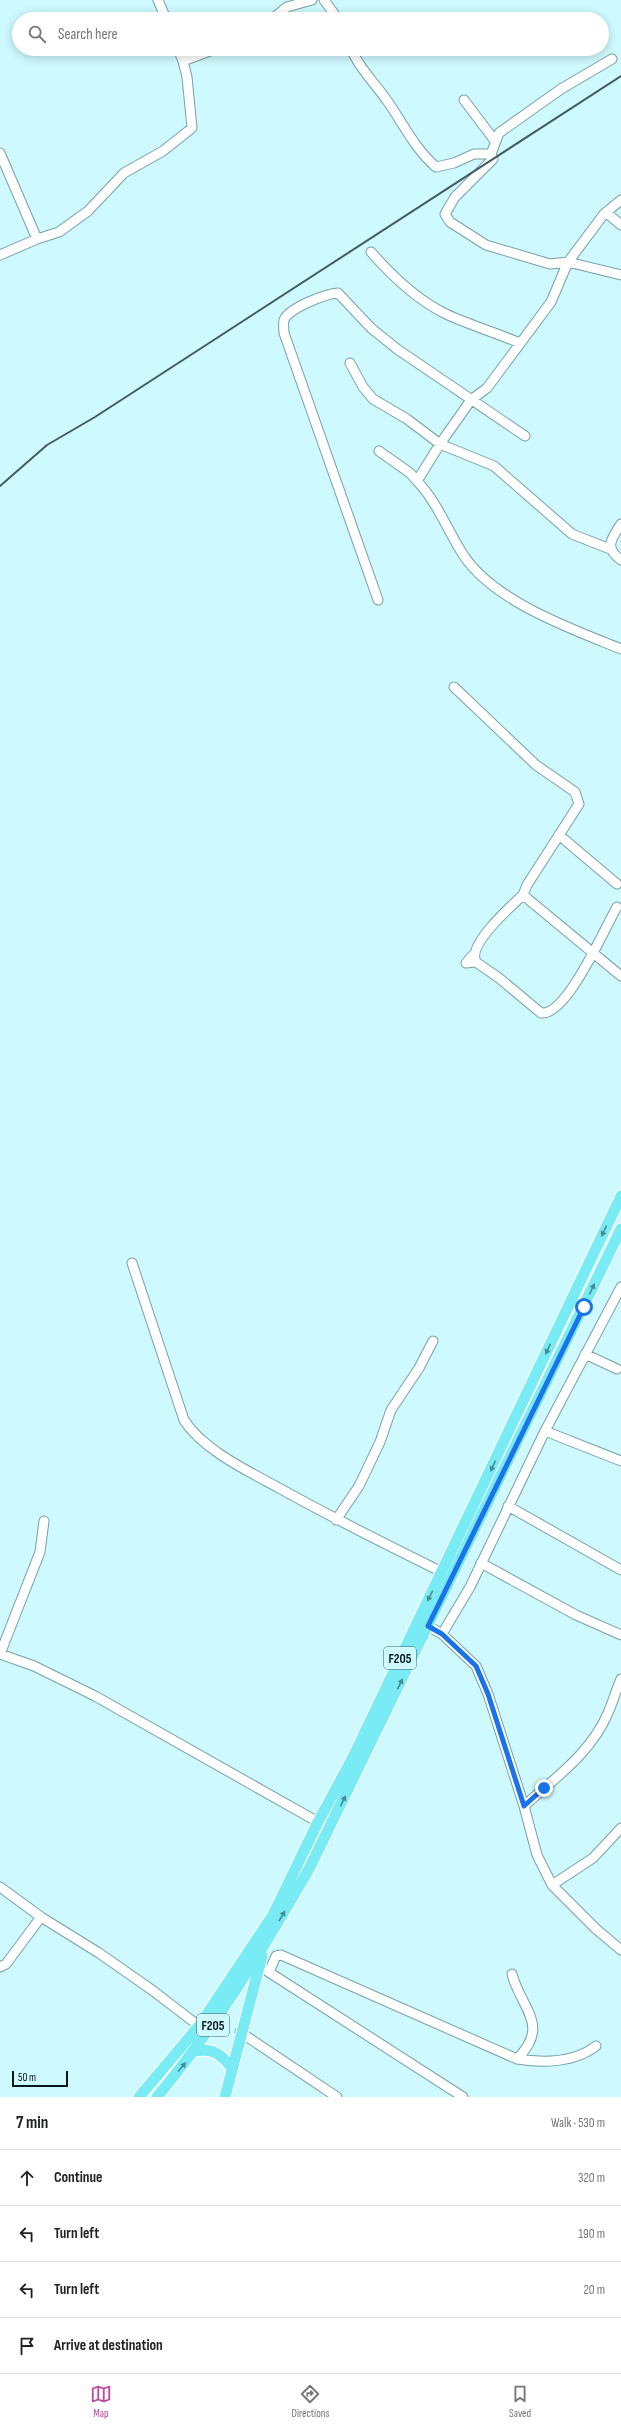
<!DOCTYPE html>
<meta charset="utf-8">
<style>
body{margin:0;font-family:"Sofia Sans Condensed",sans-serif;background:#f6f6f6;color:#202124}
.scale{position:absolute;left:12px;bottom:10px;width:56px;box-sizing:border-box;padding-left:4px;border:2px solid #08181a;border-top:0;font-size:11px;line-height:14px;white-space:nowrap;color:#08181a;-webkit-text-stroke:3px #cef9fe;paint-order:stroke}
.stop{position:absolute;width:12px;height:12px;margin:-9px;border:3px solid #1a73e8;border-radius:50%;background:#fff}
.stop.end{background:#1a73e8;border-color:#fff;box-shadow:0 1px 4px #0008}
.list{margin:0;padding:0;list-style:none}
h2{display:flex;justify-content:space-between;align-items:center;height:52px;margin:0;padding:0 16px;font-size:17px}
h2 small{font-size:13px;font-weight:400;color:#757577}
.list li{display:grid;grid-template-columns:26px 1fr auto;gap:12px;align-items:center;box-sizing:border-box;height:56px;padding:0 16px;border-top:1px solid #e0e0e0}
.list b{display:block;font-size:15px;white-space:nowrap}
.list em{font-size:13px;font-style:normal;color:#757577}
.icon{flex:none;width:22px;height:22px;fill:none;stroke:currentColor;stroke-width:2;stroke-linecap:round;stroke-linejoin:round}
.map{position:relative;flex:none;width:621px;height:2097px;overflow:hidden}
.search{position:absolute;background:#fff;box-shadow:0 2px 10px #0003;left:12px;right:12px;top:12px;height:44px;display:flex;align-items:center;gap:10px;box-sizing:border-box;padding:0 14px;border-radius:22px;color:#757577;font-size:15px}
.sheet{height:276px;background:#fff}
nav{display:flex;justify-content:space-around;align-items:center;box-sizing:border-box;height:56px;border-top:1px solid #e0e0e0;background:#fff;font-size:11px;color:#757577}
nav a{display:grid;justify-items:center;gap:2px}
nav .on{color:#bf49a0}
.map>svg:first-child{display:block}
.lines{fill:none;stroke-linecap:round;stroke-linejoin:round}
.minor-casing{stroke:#77a0a5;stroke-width:11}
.major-casing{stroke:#fff;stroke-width:13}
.minor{stroke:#fff;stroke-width:9}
.major{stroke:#78ebf4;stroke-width:11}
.rail{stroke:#435b5e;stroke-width:2}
.oneway{fill:#468c92}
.route{stroke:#1a73e8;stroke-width:5}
.labels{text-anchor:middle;stroke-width:4;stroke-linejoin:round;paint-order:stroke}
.shield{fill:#cef9fe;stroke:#435c5e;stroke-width:1}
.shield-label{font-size:13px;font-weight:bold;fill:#08181a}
</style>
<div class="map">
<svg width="621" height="2097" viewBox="0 0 621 2097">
<rect width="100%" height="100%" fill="#cef9fe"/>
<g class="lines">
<defs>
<path id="minor" d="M158,0L166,19
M324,0L338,19
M272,19L287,7L312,0
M178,49L183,61
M351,49C360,70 376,84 388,102C404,125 415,149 436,167L454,163L474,154H491
M612,59L561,89L499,133L491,154L493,159L455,197L445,214L450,222L486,245L550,264L568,262L621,275
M464,100L495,141
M0,153L37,239L0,255
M621,200L604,214L568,262L551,302L487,388L471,400L440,444L417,481C438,503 448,532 464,556C495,602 572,629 621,649
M607,213L621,225
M37,239L59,232L88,211L124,173L163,151L192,128L187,77L183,61L215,49
M371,252C392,276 417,300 446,314C470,325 496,333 520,343
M350,363L363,387L373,399L407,419L440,444L494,466L572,534L610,549
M379,451L410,473L417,481
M621,524C611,539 604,548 621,560
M378,600L284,333C284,330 283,324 284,320C289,308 325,294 338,293L371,328L397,349L525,436
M454,687L536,765L575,792L579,804L527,885L523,895L621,976
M559,835L617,884
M523,895C511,906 467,945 476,962L499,978L541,1013C567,1016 604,929 617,907
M473,955L466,963L476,962
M132,1263L184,1420C203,1450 248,1471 279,1488C333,1518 387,1545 442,1572
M585,1354L617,1369
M545,1431L621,1461
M508,1506L621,1570
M336,1520L359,1486L380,1442L391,1410L419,1368L433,1341
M481,1563L576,1615L621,1635
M428,1626L442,1634L476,1666L488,1694L524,1806L537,1855L552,1885L596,1929L621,1950
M442,1634L470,1587L545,1431L621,1287
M0,1654L34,1666L95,1696L318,1822
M0,1654L40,1552L44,1521
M524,1806C555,1778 591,1753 608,1713C613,1702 616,1690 621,1679
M552,1885L593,1858L621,1828
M0,1887L41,1917L99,1953L152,1990L199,2026
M0,1967L6,1964L41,1917
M264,1969L463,2097
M269,1972L276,1956L281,1955L517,2059C543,2063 574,2063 596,2046
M512,1974C521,2009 551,2025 517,2059
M240,2032L337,2097"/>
<path id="major" d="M195,2051C213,2048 221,2054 232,2068
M139,2097L199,2026L273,1915L318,1822L353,1757L621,1196
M157,2097C216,2026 263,1949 309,1869L621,1229
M225,2097L262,1956"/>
</defs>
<!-- minor casing -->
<use href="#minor" class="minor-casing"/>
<!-- major casing -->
<use href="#major" class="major-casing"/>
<!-- minor -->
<use href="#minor" class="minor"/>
<!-- major -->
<use href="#major" class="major"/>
<!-- rail -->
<path class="rail" d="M0,486L47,445L95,417L621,76"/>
</g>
<!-- one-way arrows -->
<defs><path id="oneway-solid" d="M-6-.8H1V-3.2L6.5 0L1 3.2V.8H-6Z"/></defs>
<g class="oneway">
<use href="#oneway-solid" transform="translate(604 1231) rotate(115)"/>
<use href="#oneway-solid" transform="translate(592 1289) rotate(-65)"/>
<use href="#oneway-solid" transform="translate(548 1349) rotate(115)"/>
<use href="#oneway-solid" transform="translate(493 1466) rotate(115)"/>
<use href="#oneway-solid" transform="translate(430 1596) rotate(117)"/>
<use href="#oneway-solid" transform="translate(400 1684) rotate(-64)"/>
<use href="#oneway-solid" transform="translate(343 1801) rotate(-64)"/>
<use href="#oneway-solid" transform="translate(282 1916) rotate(-60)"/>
<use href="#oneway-solid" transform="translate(182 2067) rotate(-50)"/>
</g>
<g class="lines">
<!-- route -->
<path class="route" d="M544,1788L524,1806L488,1694L476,1666L442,1634L428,1626L584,1307"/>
</g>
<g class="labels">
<!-- shield labels -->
<g class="shield">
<rect x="384" y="1647" width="32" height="22" rx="3"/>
<rect x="197" y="2014" width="32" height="22" rx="3"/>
</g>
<g class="shield-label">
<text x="400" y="1663">F205</text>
<text x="213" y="2030">F205</text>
</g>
</g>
</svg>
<div class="scale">50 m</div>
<div class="stop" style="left:584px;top:1307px"></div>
<div class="stop end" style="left:544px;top:1788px"></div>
<div class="search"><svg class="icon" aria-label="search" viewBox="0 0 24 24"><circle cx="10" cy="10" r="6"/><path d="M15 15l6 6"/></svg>Search here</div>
</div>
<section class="sheet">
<h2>7 min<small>Walk · 530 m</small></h2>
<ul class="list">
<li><svg class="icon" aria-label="ahead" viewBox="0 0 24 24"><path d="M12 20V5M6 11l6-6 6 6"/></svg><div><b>Continue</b></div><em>320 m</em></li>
<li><svg class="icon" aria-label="left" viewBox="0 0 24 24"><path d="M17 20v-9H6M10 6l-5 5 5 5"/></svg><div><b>Turn left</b></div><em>190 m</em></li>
<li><svg class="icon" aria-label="left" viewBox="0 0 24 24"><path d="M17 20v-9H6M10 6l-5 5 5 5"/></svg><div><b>Turn left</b></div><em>20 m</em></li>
<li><svg class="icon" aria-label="arrive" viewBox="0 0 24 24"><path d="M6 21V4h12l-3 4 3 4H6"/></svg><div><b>Arrive at destination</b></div></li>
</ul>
</section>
<nav>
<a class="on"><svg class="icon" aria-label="map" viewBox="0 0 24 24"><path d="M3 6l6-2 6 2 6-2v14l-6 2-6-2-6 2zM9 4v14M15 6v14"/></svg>Map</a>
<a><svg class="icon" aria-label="directions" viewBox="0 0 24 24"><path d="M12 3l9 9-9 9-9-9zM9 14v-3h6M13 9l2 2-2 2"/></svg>Directions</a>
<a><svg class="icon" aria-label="saved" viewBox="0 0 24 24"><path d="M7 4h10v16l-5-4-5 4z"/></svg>Saved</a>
</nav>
